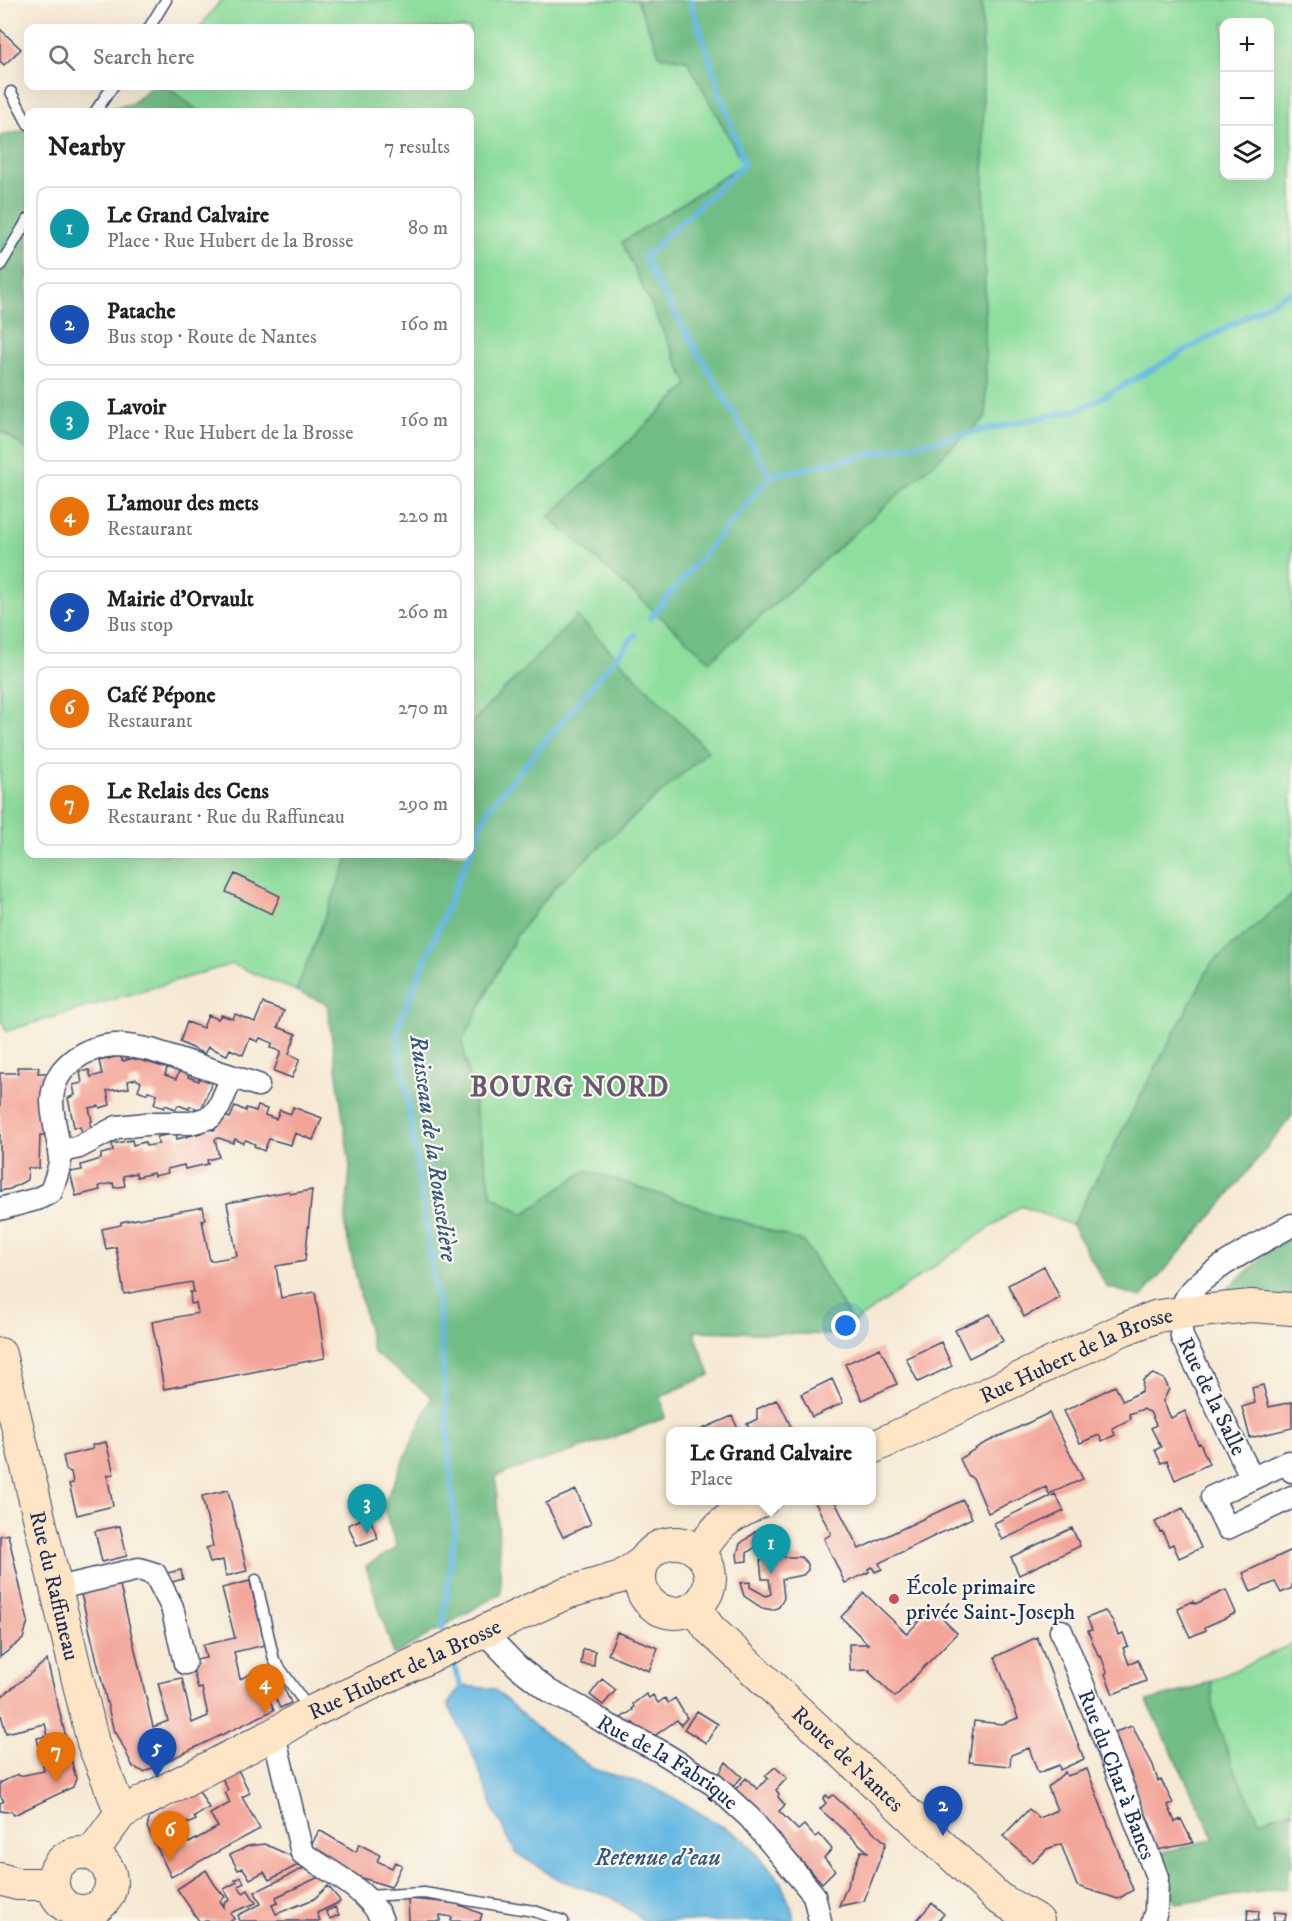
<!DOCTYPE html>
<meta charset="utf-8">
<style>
body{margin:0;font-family:"IM FELL DW Pica",serif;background:#f2f2f2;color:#202124}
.controls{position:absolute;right:18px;top:18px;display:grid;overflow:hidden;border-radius:12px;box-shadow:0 6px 24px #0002}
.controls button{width:54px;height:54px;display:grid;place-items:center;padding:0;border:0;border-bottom:2px solid #e0e0e0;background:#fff;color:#202124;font:30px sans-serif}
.you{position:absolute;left:846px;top:1326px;width:21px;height:21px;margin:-15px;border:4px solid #fff;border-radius:50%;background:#1a73e8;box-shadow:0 0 0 9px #1a73e833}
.badge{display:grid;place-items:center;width:39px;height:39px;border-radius:50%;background:#7c3aed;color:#fff;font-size:20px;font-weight:700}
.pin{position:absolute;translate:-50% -50px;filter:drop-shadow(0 2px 3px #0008)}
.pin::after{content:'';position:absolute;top:32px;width:21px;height:18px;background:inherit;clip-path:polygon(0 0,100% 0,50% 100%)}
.popup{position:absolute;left:666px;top:1427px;width:210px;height:78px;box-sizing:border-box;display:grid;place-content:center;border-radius:12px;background:#fff;filter:drop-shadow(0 2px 4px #0005);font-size:20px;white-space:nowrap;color:#757577}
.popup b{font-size:22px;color:#202124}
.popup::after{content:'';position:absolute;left:50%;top:100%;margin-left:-12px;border:12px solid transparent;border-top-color:#fff}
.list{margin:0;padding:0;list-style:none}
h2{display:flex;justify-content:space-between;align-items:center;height:78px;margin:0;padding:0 24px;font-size:26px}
h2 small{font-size:20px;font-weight:400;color:#757577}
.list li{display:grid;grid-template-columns:39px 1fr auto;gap:18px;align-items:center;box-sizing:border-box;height:84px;margin:0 12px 12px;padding:0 12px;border:2px solid #e0e0e0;border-radius:12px}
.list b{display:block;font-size:22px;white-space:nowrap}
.list p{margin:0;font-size:20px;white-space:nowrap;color:#757577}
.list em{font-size:20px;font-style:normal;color:#757577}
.icon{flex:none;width:33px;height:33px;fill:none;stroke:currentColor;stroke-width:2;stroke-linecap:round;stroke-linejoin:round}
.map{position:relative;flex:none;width:1292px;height:1921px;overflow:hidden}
.search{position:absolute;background:#fff;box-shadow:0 6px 24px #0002;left:24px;top:24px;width:450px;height:66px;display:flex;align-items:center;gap:15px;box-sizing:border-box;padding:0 21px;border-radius:12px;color:#757577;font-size:22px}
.panel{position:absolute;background:#fff;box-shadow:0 6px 24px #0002;left:24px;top:108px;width:450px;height:750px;border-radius:12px}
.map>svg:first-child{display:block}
.green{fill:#8ede9e;stroke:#54867e;stroke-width:1.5;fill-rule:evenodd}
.forest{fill:#72bd85;stroke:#467672;stroke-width:1.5}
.water{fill:#66b9e2;stroke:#4074a0;stroke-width:1.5}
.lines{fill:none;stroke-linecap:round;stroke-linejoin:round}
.stream{stroke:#66b9e2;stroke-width:6}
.building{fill:#f3a498}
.lane-casing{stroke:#3c4b70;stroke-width:13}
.street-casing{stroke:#3c4b70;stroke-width:25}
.secondary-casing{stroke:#3c4b70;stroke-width:34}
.lane{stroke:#fff;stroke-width:10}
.street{stroke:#fff;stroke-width:22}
.secondary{stroke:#fde5c5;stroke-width:32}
.poi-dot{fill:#d1495b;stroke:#fbf7ec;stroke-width:2}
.labels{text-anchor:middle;stroke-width:4.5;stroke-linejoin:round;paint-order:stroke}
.street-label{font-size:22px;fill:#1b2f5e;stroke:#fbf7ec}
.poi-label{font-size:22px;fill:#1b2f5e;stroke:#fbf7ec;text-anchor:start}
.water-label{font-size:24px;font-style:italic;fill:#325886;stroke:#fbf7ec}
.district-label{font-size:28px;font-weight:bold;letter-spacing:1.5px;fill:#675872;stroke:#fbf7ec}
</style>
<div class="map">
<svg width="1292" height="1921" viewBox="0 0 1292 1921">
<rect width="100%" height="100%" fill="#fbf7ec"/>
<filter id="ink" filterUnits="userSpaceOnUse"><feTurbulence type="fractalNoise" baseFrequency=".0167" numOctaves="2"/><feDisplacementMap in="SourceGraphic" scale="12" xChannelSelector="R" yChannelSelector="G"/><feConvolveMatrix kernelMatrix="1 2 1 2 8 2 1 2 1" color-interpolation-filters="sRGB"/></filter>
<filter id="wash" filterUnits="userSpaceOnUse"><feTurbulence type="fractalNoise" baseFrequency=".008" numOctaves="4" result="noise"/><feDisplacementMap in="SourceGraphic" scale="24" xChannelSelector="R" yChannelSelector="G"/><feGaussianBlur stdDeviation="1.35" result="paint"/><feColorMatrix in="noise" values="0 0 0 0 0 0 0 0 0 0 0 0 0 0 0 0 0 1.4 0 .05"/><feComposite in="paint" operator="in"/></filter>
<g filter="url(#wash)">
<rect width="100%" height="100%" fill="#f6e9d3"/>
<!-- green -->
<path class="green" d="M221,0H637L660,56L687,60L744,164L622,242L688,385L549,517L986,417L982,0H1292V895L1211,964L1072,1225L1021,1206L853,1323L804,1242L586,1170L524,1214L492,1196L462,1042L516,936L556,886L707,751L577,617L470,724V112H200L165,86H470V28H199ZM1224,22H1270V176H1224Z
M0,430L28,450V854H350L296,991L232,964L6,1031L0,1016Z
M1292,1644V1865L1289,1866L1286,1888L1176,1904L1160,1853L1215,1839L1147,1701L1196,1688Z"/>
<!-- forest -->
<path class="forest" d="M637,0H982L986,417L710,661L549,517L688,385L622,242L743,164L687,60L660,56Z
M152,86H165L200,112H98L131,104Z
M28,130V450L0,430V136Z
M577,616L708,751L556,886L516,936L462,1042L492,1196L524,1214L586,1170L804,1242L853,1323L836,1335L694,1331L710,1375L661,1396L665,1418L603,1441L496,1476L501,1593L394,1655L366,1566L397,1548L383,1506L432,1397L373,1352L345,1227L350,1167L327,1004L296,991L350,854H470V724Z
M1292,895V1116L1211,1217L1141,1297L1107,1287L1072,1225L1211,964Z
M1292,1232V1302L1221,1294Z
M1212,1680L1213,1710L1232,1764L1260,1821L1292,1809V1865L1289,1866L1286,1888L1176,1904L1160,1853L1215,1839L1147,1701L1196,1688Z"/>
<!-- water -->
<path class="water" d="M461,1686L494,1689L536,1727L593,1769L648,1785L681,1802L745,1840L780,1881L793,1912V1921H645L611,1897L559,1880L516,1853L494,1810L472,1752L448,1704Z"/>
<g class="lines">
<!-- stream -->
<path class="stream" d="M690,0L744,164L643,258L770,476
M650,618L770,476L1081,409L1292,291
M442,1630L455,1532L439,1312L397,1028L488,809L635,635
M454,1667L461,1686"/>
</g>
<g id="blocks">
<!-- building -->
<path class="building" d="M0,29L21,49L4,65L0,61Z
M235,874L280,896L272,914L226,892Z
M263,1003L284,1011L278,1027L296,1034L289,1054L300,1059L292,1078L274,1071L281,1051L271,1048L272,1043L260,1038L258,1042L250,1038L243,1055L230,1049L227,1055L208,1047L204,1054L180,1042L187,1022L203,1028L208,1015L218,1019L221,1015L233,1019L235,1014L255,1022Z
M120,1056L123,1061L133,1058L167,1068L165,1075L176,1079L180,1069L190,1072L188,1077L199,1081L200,1077L212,1082L201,1110L190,1106L189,1109L178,1105L176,1109L165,1105L164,1108L154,1104L157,1094L148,1091L147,1094L138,1090L141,1082L136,1079L128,1081L129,1088L107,1091L110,1105L100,1108L99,1106L89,1108L92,1121L90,1122L91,1129L82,1132L80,1127H74L68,1098L75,1095L73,1085L82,1083L80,1072L89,1070L91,1077L102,1074L99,1061Z
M17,1067H39L38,1073H47L45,1135H40L39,1168H28L27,1180L10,1189L0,1191V1073H18Z
M235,1106L246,1111V1108L256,1111L258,1106L267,1109L265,1115L276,1119L280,1110L291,1114L293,1107L322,1118L313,1140L295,1133L291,1145L269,1139L264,1151L254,1146L255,1144L246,1140L243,1143L235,1139L233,1143L219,1138L215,1139L219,1157L207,1160L208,1164L185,1169L184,1165L167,1169L168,1173L154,1176L153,1173L137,1177L136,1173L123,1176L125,1186L114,1188L113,1183L99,1186L100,1190L76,1196L70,1172L82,1170L81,1165L101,1159V1154L113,1151L112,1144L132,1140L133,1145L145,1142L146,1146L159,1144L157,1137L176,1133L177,1139L201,1133L200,1129L211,1127L212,1130H215L221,1115L230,1118Z
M312,1190L305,1261L276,1266L281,1298L315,1292L325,1358L164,1389L152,1322L198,1313L196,1303L191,1304L190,1292H194L192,1282L124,1294L116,1247L106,1249L102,1229L121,1225V1222L203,1207L205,1219L202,1220L210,1261L237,1256L227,1203L289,1191L290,1194Z
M1044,1266L1060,1298L1024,1317L1008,1285Z
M990,1314L1003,1341L969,1358L955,1330Z
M941,1342L952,1366L918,1382L906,1358Z
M880,1348L897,1384L862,1400L845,1364Z
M1153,1374L1164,1379L1169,1389L1163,1401L1171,1418L1185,1411L1198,1444L1200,1443L1209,1464L1175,1480L1167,1461L1161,1463L1155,1450L1161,1447L1151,1428L1156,1425L1150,1412L1143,1409L1129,1414L1131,1419L1112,1428L1115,1435L1102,1441L1099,1435L1080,1443L1064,1411L1115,1386L1123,1401L1142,1391L1143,1380Z
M832,1379L843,1403L812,1417L801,1394Z
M1263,1385L1269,1407L1292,1402V1428L1250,1438L1242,1407L1255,1403L1252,1388Z
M776,1400L782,1408L793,1431H751L747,1424L757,1419V1409Z
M1049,1413L1083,1479L1049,1494L1046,1487L988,1513L974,1480L967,1474L960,1459L981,1445Z
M732,1416L739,1431H698Z
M106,1442L114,1474L107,1475L113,1506L77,1515L69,1484L73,1483L71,1472L66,1470L63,1456L93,1449L92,1445Z
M228,1490L247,1571L226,1576L223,1560L210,1563L206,1548L213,1546L202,1496Z
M576,1490L591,1524L563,1537L546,1503Z
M1055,1494L1064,1511L1002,1540L994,1523Z
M814,1500H834L859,1549L963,1500L972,1518L879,1563L882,1569L875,1572L872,1567L868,1569L869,1572L845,1583L824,1539L831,1534Z
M1183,1508L1201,1548L1179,1558L1173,1544L1169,1546L1162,1531L1160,1532L1155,1522Z
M369,1516L378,1538L357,1546L348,1525Z
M120,1526L127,1556L102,1562L95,1531Z
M764,1528L772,1531L777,1537L780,1557H801L808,1564V1570L803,1575L782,1579L784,1598L779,1607L773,1610L762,1608L744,1596L740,1583L750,1582V1587L766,1596L771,1594L769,1579H762L760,1560L767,1559L766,1544L761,1543L747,1553V1561L738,1562L737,1554L740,1544L755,1532Z
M1072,1528L1080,1546L1019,1575L1011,1557Z
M8,1534L28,1621L23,1639L0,1657V1536Z
M1292,1550V1588L1281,1593L1275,1582L1251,1592L1243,1573Z
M181,1570L183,1579L169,1583L167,1573Z
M119,1581L153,1727L168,1721L158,1683L182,1678L192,1723L208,1716L202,1688L198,1689L191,1661L206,1658L203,1645L235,1638L222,1588L250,1581L265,1645L234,1652L240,1679L257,1671L274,1710L144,1772L133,1767L116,1732H114L80,1590Z
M1226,1590L1236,1613L1205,1627L1206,1630L1190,1637L1177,1608L1193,1601L1195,1604Z
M864,1593L907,1634L931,1608L957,1633L895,1697L869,1672L870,1670L850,1671L849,1644H868L841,1617Z
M1105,1611L1113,1621L1118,1635L1123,1633L1128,1646L1123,1648L1129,1664L1138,1660L1146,1681L1113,1694L1105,1674L1107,1672L1101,1656L1099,1657L1088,1631L1092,1630L1087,1618Z
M617,1632L658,1648L649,1671L608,1654Z
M1037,1637L1084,1759L1060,1770L1059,1765L1038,1773L1029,1748L1011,1755L1010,1766L969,1762L974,1721L1002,1724L1018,1718L995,1657Z
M583,1649L595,1651L594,1666L581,1664Z
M47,1660L76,1779L73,1787L14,1815L11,1811L8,1812L0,1811V1803L4,1801L0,1796V1783L18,1774L19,1776L44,1771L37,1738L48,1736L45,1724L6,1733L0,1711V1698Z
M602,1679L616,1690L603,1705L590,1695Z
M281,1682L291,1703L280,1708L270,1687Z
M646,1694L649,1698L653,1695L658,1703L665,1698L668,1703L675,1698L687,1718L681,1725L677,1720L647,1741L633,1723L629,1727L621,1718L633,1710L632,1709L634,1707L633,1704Z
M697,1711L718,1724L706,1743L684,1729Z
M1132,1726L1153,1765L1158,1781L1161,1780L1173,1803L1168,1805L1175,1822L1181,1819L1193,1843L1157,1850L1152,1835L1154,1834L1146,1814L1144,1815L1130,1772L1128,1773L1117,1747L1120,1746L1115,1732Z
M726,1762L742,1777L730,1790L717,1778Z
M775,1767L787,1778L776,1790L779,1794L778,1797L785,1805L779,1811L798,1830L804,1825L815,1837L819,1834L832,1849L824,1858L835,1870L822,1883L775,1833L733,1792L746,1778L757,1789L768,1778L765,1776Z
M1087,1769L1133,1890L1118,1899L1077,1886L1061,1844L1047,1849L1033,1863L1003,1836L1029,1809L1039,1818L1057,1810L1048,1787L1065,1772L1067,1776Z
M238,1770L250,1793L242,1797L260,1829L171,1877L147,1827L150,1817L198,1789L209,1808L194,1817L196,1820L188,1824L187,1821L174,1828L181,1844L187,1841L189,1843L218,1827L210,1814L230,1803L225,1792L228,1790L222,1778Z
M826,1795L829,1798L833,1795L886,1843L864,1901L839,1906L861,1851L868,1852L820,1809L826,1803L823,1799Z
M319,1830L356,1852L359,1844L380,1855L377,1861L392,1868L395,1862L402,1865L391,1887L350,1874L311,1846Z
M264,1844L269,1846L304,1862L269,1880L264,1872L250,1879L243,1868L238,1870L230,1855L248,1846Z
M308,1866L319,1877L276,1897L278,1903L272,1905L276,1914L314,1899L328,1886L339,1899L340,1902L317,1913L320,1921H240L238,1915L261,1904L255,1892Z
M206,1870L215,1885L225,1897L220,1901L224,1907V1903L230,1900L224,1889L237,1882L235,1880L241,1877L244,1883L238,1886L243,1893L248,1890L256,1903L230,1913L234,1919L231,1921H199L177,1889Z
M408,1899L455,1903L482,1914L480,1921H451L452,1917L440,1915V1921H409Z
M932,1903L944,1914L938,1921H916Z
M335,1907L339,1915L330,1919L326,1911Z
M1248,1910L1259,1911L1258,1921H1247Z
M1274,1912L1286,1913L1285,1921H1274Z"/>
</g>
</g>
<g filter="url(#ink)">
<use href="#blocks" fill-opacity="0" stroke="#3c4b70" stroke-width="1.5"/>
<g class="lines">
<defs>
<path id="lane" d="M149,28L166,0
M11,92L28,124
M95,112L113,86
M0,266L28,219
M256,1580L274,1660L309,1709
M365,1896L424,1893L534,1911L563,1921"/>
<g id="street">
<path d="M59,1152L79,1147L117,1127L156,1123H191L211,1117L219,1107L232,1077"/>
<path d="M0,1209L37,1199L51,1192C54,1182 59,1171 60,1161C60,1141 52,1121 52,1101C53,1067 83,1047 115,1045C127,1045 140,1048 151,1050L258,1085"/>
<path d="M1292,1471L1288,1462L1212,1497L1227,1528L1292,1497"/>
<path d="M1252,1478L1182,1337C1180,1325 1180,1311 1185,1300C1199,1273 1265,1241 1292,1225"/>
<path d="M58,1588L139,1569L155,1574L172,1607L185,1663"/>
<path id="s1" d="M483,1631L518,1667L549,1691L581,1708L610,1726L658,1750L713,1784L750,1818L814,1895L820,1921"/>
<path id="s2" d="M1061,1631L1094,1712L1157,1877L1156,1911L1153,1921"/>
<path d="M274,1734L302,1853C327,1870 373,1893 382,1921"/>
</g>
<g id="secondary">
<path id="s3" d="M0,1354L93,1743L121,1813"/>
<path id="s4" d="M872,1448L1124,1329L1158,1316L1181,1313L1251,1306L1292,1309"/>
<circle cx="675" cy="1578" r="35"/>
<path d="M700,1553C719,1520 731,1517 763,1500"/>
<path id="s5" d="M695,1607L709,1628L998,1898L1038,1921"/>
<circle cx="82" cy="1882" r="29"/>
<path id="s6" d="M91,1854L121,1813L274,1734L311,1712L566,1593L621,1577L643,1562"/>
<path d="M0,1879L17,1884H53"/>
</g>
</defs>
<!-- lane casing -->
<use href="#lane" class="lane-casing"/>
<!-- street casing -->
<use href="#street" class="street-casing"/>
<!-- secondary casing -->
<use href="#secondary" class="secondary-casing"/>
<!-- lane -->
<use href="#lane" class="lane"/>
<!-- street -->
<use href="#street" class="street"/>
<!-- secondary -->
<use href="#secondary" class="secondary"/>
</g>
</g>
<!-- markers -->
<circle class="poi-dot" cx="894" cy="1599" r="6"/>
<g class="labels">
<!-- street labels -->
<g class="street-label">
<text dy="8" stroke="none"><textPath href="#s4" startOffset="225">Rue Hubert de la Brosse</textPath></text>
<text transform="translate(1213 1396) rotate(64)" y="8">Rue de la Salle</text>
<text dy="8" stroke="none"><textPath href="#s3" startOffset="238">Rue du Raffuneau</textPath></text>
<text dy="8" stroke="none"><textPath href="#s6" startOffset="369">Rue Hubert de la Brosse</textPath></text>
<text dy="8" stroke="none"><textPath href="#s5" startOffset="216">Route de Nantes</textPath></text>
<text dy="8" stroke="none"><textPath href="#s1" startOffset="228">Rue de la Fabrique</textPath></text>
<text dy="8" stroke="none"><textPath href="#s2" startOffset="154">Rue du Char à Bancs</textPath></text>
</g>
<!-- poi labels -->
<g class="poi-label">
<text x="906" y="1594">École primaire<tspan x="906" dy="25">privée Saint-Joseph</tspan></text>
</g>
<!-- water labels -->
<g class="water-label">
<text transform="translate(434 1148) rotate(82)" y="8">Ruisseau de la Rousselière</text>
<text x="658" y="1865">Retenue d'eau</text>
</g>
<!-- district labels -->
<g class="district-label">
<text x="570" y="1096">BOURG NORD</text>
</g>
</g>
</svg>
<div class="controls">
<button>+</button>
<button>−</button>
<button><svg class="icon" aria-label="layers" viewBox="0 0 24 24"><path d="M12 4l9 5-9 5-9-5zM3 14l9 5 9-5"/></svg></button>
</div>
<div class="you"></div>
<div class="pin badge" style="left:771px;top:1574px;background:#0f9aa8">1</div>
<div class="popup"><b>Le Grand Calvaire</b>Place</div>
<div class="pin badge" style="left:943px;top:1836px;background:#1a4fb4">2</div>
<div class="pin badge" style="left:367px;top:1534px;background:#0f9aa8">3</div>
<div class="pin badge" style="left:265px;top:1714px;background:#e8710a">4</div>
<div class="pin badge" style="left:157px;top:1778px;background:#1a4fb4">5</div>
<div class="pin badge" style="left:170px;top:1861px;background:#e8710a">6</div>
<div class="pin badge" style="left:56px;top:1782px;background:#e8710a">7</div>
<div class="search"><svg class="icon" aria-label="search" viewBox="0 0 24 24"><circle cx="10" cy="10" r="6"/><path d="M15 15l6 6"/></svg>Search here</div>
<section class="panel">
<h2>Nearby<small>7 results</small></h2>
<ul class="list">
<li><span class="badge" style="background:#0f9aa8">1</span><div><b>Le Grand Calvaire</b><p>Place · Rue Hubert de la Brosse</p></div><em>80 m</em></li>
<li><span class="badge" style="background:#1a4fb4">2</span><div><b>Patache</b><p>Bus stop · Route de Nantes</p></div><em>160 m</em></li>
<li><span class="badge" style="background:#0f9aa8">3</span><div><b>Lavoir</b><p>Place · Rue Hubert de la Brosse</p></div><em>160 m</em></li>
<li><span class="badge" style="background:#e8710a">4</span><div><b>L'amour des mets</b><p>Restaurant</p></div><em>220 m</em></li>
<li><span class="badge" style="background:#1a4fb4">5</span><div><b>Mairie d'Orvault</b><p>Bus stop</p></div><em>260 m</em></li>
<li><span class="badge" style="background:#e8710a">6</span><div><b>Café Pépone</b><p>Restaurant</p></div><em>270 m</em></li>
<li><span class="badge" style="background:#e8710a">7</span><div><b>Le Relais des Cens</b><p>Restaurant · Rue du Raffuneau</p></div><em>290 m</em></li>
</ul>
</section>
</div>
